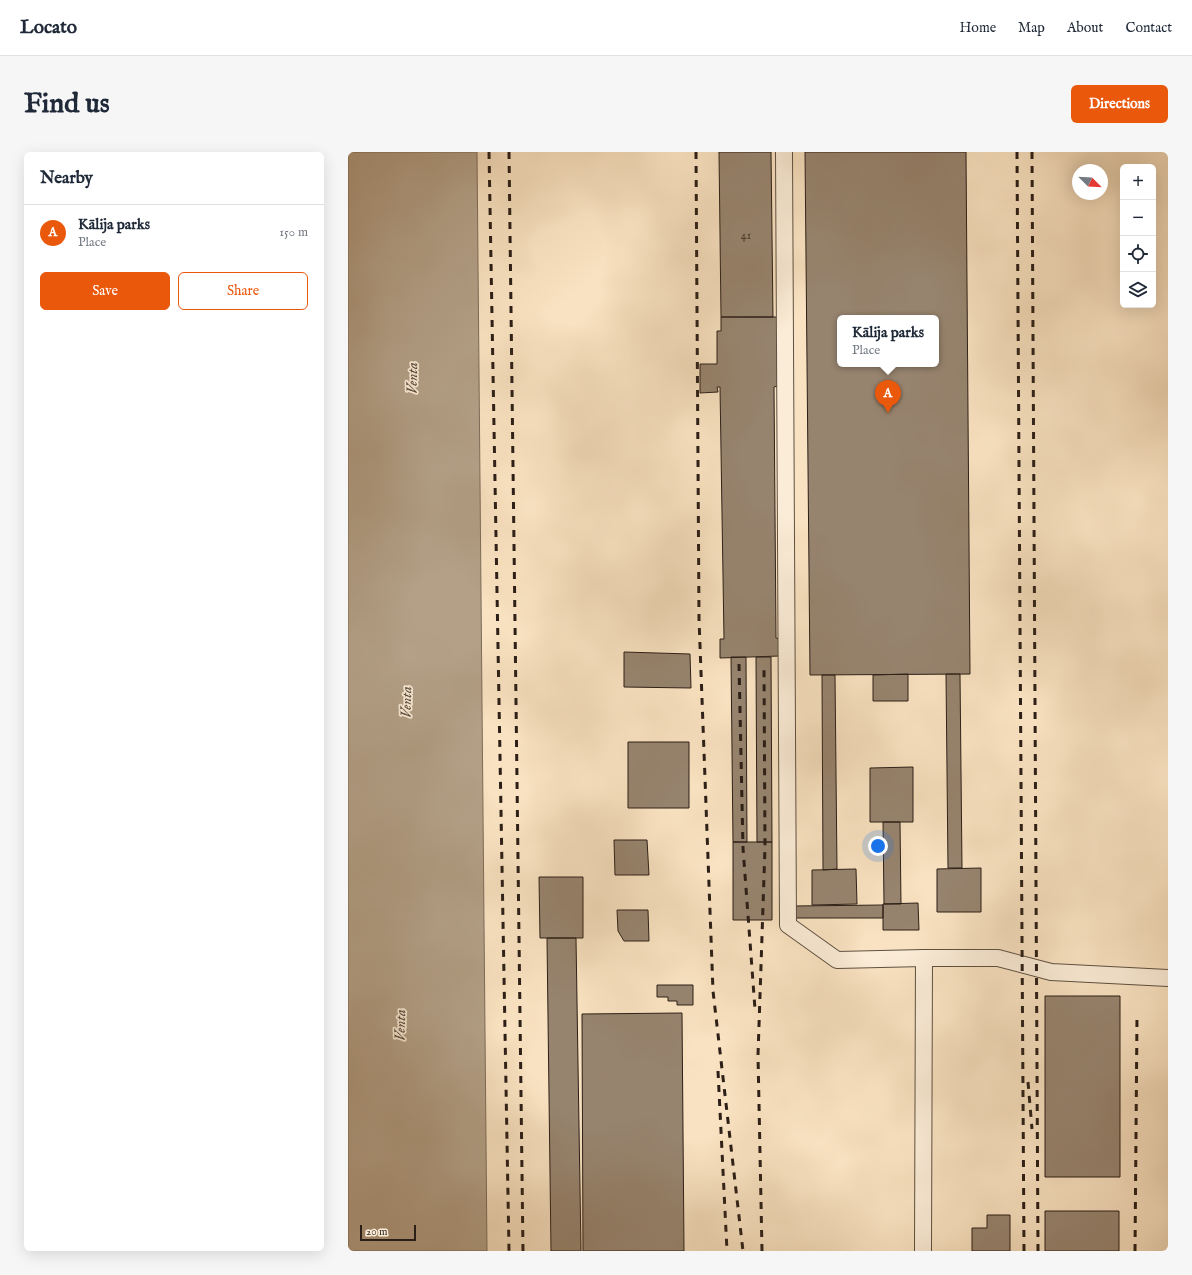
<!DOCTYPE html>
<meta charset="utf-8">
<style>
body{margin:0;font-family:"IM FELL English",serif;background:#f6f6f7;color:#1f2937}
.controls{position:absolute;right:12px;top:12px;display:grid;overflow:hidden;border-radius:6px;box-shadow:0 4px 16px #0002}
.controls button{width:36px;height:36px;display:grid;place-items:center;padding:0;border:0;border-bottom:1px solid #e0e1e3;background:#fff;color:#1f2937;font:20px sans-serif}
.compass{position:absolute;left:724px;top:12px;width:36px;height:36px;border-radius:50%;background:#fff;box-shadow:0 4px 16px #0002;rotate:114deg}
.scale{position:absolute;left:12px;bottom:10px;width:56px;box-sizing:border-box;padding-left:4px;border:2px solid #2c1f17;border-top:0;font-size:11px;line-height:14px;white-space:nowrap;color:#2c1f17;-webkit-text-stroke:3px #fbecd7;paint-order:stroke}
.you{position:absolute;left:530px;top:694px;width:14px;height:14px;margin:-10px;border:3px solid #fff;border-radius:50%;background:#1a73e8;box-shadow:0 0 0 6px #1a73e833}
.badge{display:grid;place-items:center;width:26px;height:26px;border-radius:50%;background:#ea580c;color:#fff;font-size:13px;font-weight:700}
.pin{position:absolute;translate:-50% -33px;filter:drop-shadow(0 1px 2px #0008)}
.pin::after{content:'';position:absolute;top:21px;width:14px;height:12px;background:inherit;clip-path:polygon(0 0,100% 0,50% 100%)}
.popup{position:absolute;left:489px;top:163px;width:102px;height:52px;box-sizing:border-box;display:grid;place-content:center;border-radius:6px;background:#fff;filter:drop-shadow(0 1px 3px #0005);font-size:13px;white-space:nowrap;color:#747a83}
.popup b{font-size:15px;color:#1f2937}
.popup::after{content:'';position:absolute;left:50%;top:100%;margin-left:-8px;border:8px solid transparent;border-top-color:#fff}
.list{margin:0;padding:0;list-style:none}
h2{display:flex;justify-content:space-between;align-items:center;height:52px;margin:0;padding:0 16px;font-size:17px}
h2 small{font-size:13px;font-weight:400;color:#747a83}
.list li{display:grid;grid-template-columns:26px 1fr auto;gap:12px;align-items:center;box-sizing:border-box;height:56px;padding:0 16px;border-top:1px solid #e0e1e3}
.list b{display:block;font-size:15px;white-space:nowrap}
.list p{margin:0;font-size:13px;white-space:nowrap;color:#747a83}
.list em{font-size:13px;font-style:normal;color:#747a83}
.actions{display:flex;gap:8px;padding:12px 16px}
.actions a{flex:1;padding:9px 0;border:1px solid #ea580c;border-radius:6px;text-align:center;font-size:14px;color:#ea580c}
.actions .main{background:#ea580c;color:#fff}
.icon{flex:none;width:22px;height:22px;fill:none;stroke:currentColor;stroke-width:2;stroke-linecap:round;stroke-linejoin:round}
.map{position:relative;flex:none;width:820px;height:1099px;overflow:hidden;border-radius:6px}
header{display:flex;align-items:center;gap:24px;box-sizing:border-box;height:56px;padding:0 20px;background:#fff;border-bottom:1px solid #e0e1e3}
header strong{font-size:19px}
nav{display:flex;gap:22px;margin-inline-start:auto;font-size:14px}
.intro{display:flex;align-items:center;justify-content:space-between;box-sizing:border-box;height:96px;padding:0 24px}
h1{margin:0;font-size:28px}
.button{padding:10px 18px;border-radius:6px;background:#ea580c;color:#fff;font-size:14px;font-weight:700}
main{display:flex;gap:24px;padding:0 24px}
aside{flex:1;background:#fff;border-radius:6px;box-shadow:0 4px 16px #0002}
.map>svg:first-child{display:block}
.water{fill:#b3a087;stroke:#7d6c5a}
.building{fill:#97846f;stroke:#2c1f17;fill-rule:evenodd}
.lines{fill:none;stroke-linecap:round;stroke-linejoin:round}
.minor-casing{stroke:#5f5042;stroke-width:18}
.minor{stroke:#fbecd7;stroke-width:16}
.rail{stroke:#2c1f17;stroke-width:3;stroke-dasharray:7 7;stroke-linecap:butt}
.labels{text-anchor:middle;stroke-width:3.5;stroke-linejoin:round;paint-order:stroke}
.number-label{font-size:12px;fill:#47382d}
.water-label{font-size:15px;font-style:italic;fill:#5b4c3e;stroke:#fbecd7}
</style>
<header>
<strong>Locato</strong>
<nav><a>Home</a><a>Map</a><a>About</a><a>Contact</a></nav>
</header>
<div class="intro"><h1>Find us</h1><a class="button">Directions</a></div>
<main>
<aside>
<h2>Nearby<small></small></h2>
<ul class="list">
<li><span class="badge">A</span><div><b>Kālija parks</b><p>Place</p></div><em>150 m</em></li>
</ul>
<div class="actions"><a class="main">Save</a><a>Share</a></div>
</aside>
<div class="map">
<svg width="820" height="1099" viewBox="0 0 820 1099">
<rect width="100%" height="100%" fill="#f9e2c1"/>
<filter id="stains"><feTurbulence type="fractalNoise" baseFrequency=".005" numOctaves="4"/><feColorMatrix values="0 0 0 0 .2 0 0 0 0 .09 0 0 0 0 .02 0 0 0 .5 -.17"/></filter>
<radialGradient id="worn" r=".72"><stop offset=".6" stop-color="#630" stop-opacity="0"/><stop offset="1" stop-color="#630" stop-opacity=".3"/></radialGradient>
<!-- water -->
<path class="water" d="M0,0H129L139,1099H0Z"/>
<!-- building -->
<path class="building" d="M371,0H423L425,165H373Z
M457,0H618L622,522L462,523ZM492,166H588V212H492Z
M373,165H430V234L426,235L428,486L432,487V504L372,506V487H376L372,235H369L370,240L352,241V212H369V179H373Z
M276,500L342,502L343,536L276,535Z
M383,505H398L399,690H385Z
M408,505H423L424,690H409Z
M560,522V549H525V523Z
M598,522H612L614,716H600Z
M474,523H487L489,717L475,718Z
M280,590H341V656H280Z
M565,615V670H522V616Z
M535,670H552L553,752H536Z
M266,688H299L301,723H267Z
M385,690H424V768H385Z
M633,716V760H589V717Z
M508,717L509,752L464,753V718Z
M191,725H235V786H192Z
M570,751L571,778H535V752Z
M535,753V766H446V754Z
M269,758H300L301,789H276L270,779Z
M199,786H228L233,1099H203Z
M309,833H345V853H329V849H320V845H309Z
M697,844H772V1025H697Z
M334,861L336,1099H235L234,862Z
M697,1059H771V1099H697Z
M639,1063H662V1099H624V1076H639Z"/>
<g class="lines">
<defs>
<path id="minor" d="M436,0L440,773L489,808L576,806L575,1099
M576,806H650L703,820L820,826"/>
</defs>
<!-- minor casing -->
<use href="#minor" class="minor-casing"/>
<!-- minor -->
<use href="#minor" class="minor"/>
<!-- rail -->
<path class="rail" d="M141,0L161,1099
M161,0L175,1099
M348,0L351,467L365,839L395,1099
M669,0L676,1099
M684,0L690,1099
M391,512L395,696L407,857
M370,919L379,1099
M680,930L684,977
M414,1099L410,903L417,695L416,513
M787,1099L789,865"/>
</g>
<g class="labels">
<!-- number labels -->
<g class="number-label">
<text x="398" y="87">41</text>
</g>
<!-- water labels -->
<g class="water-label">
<text transform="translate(64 226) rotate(-89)" y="5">Venta</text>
<text transform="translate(58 550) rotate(-89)" y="5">Venta</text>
<text transform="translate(52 873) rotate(-89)" y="5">Venta</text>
</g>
</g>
<rect width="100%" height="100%" filter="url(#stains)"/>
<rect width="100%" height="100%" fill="url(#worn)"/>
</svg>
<div class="controls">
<button>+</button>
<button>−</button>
<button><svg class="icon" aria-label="locate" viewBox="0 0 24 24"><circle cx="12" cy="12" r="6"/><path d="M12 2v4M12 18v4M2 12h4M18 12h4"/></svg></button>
<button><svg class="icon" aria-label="layers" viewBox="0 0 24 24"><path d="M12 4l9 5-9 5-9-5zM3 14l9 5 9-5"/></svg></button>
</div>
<svg class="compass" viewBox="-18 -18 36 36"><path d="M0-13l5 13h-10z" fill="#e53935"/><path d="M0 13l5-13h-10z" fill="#747a83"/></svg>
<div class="scale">20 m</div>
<div class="you"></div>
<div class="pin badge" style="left:540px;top:261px">A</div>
<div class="popup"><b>Kālija parks</b>Place</div>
</div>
</main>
